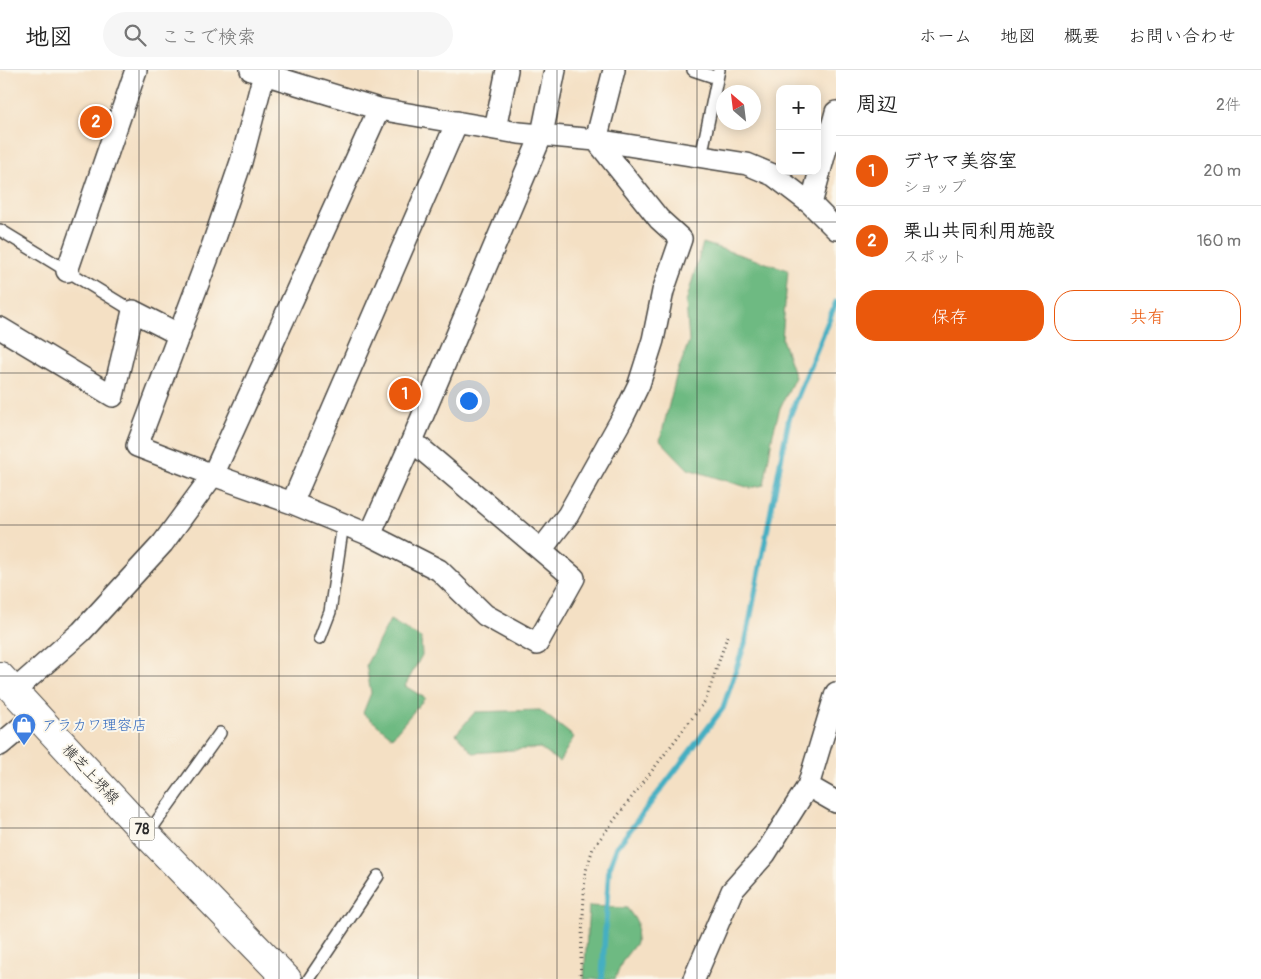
<!DOCTYPE html>
<html lang="ja">
<meta charset="utf-8">
<style>
body{margin:0;font-family:Pangolin,"Klee One",sans-serif;background:#f6f6f6;color:#222}
.controls{position:absolute;right:15px;top:15px;display:grid;overflow:hidden;border-radius:10px;box-shadow:0 2px 12px #0003}
.controls button{width:45px;height:45px;display:grid;place-items:center;padding:0;border:0;border-bottom:1px solid #e0e0e0;background:#fff;color:#222;font:25px sans-serif}
.compass{position:absolute;left:716px;top:15px;width:45px;height:45px;border-radius:50%;background:#fff;box-shadow:0 2px 12px #0003;rotate:332deg}
.you{position:absolute;left:468px;top:330px;width:18px;height:18px;margin:-12px;border:4px solid #fff;border-radius:50%;background:#1a73e8;box-shadow:0 0 0 8px #1a73e833}
.badge{display:grid;place-items:center;width:32px;height:32px;border-radius:50%;background:#ea580c;color:#fff;font-size:16px;font-weight:700}
.pin{position:absolute;translate:-50% -50%;border:2px solid #fff;box-shadow:0 1px 5px #0006}
.list{margin:0;padding:0;list-style:none}
h2{display:flex;justify-content:space-between;align-items:center;height:65px;margin:0;padding:0 20px;font-size:21px}
h2 small{font-size:16px;font-weight:400;color:#767676}
.list li{display:grid;grid-template-columns:32px 1fr auto;gap:15px;align-items:center;box-sizing:border-box;height:70px;padding:0 20px;border-top:1px solid #e0e0e0}
.list b{display:block;font-size:19px;white-space:nowrap}
.list p{margin:0;font-size:16px;white-space:nowrap;color:#767676}
.list em{font-size:16px;font-style:normal;color:#767676}
.actions{display:flex;gap:10px;padding:15px 20px}
.actions a{flex:1;padding:11px 0;border:1px solid #ea580c;border-radius:20px;text-align:center;font-size:18px;color:#ea580c}
.actions .main{background:#ea580c;color:#fff}
.icon{flex:none;width:28px;height:28px;fill:none;stroke:currentColor;stroke-width:2;stroke-linecap:round;stroke-linejoin:round}
.map{position:relative;flex:none;width:836px;height:909px;overflow:hidden}
header{display:flex;align-items:center;gap:30px;box-sizing:border-box;height:70px;padding:0 25px;background:#fff;border-bottom:1px solid #e0e0e0}
header strong{font-size:24px}
nav{display:flex;gap:28px;margin-inline-start:auto;font-size:18px}
.search{width:350px;height:45px;background:#f6f6f6;display:flex;align-items:center;gap:12px;box-sizing:border-box;padding:0 18px;border-radius:28px;color:#767676;font-size:19px}
main{display:flex}
aside{flex:1;background:#fff}
.map>svg:first-child{display:block}
.forest{fill:#6eba82;stroke:#4c7256}
.lines{fill:none;stroke-linecap:round;stroke-linejoin:round}
.stream{stroke:#44afc2;stroke-width:5.5}
.service-casing{stroke:#494642;stroke-width:14}
.minor-casing{stroke:#494642;stroke-width:24}
.primary-casing{stroke:#494642;stroke-width:30}
.path{stroke:#494642;stroke-width:3;stroke-dasharray:1 4;stroke-linecap:butt}
.service{stroke:#fff;stroke-width:11}
.minor{stroke:#fff;stroke-width:21}
.primary{stroke:#fff;stroke-width:28}
.grid{fill:none;stroke:#2b2b2b;stroke-width:1;stroke-opacity:0.55}
.labels{text-anchor:middle;stroke-width:4;stroke-linejoin:round;paint-order:stroke}
.shield{fill:#fbf7ec;stroke:#696865;stroke-width:1}
.shield-label{font-size:14px;font-weight:bold;fill:#2b2b2b}
.shop-label{font-size:15px;fill:#366cbe;stroke:#fbf7ec;text-anchor:start}
.street-label{font-size:15px;fill:#2b2b2b;stroke:#fbf7ec}
</style>
<header>
<strong>地図</strong>
<div class="search"><svg class="icon" aria-label="search" viewBox="0 0 24 24"><circle cx="10" cy="10" r="6"/><path d="M15 15l6 6"/></svg>ここで検索</div>
<nav><a>ホーム</a><a>地図</a><a>概要</a><a>お問い合わせ</a></nav>
</header>
<main>
<div class="map">
<svg width="836" height="909" viewBox="0 0 836 909">
<rect width="100%" height="100%" fill="#fbf7ec"/>
<filter id="ink" filterUnits="userSpaceOnUse"><feTurbulence type="fractalNoise" baseFrequency=".02" numOctaves="2"/><feDisplacementMap in="SourceGraphic" scale="10" xChannelSelector="R" yChannelSelector="G"/><feConvolveMatrix kernelMatrix="1 2 1 2 8 2 1 2 1" color-interpolation-filters="sRGB"/></filter>
<filter id="wash" filterUnits="userSpaceOnUse"><feTurbulence type="fractalNoise" baseFrequency=".0096" numOctaves="4" result="noise"/><feDisplacementMap in="SourceGraphic" scale="20" xChannelSelector="R" yChannelSelector="G"/><feGaussianBlur stdDeviation="1.12" result="paint"/><feColorMatrix in="noise" values="0 0 0 0 0 0 0 0 0 0 0 0 0 0 0 0 0 1.4 0 .05"/><feComposite in="paint" operator="in"/></filter>
<g filter="url(#wash)">
<rect width="100%" height="100%" fill="#f4e0c4"/>
<!-- forest -->
<path class="forest" d="M703,173L788,200L782,269L795,307L780,338L773,363L764,415L750,418L688,399L660,370L676,307L689,271L686,232Z
M390,550L421,568L422,585L405,616L425,628L392,667L363,643L371,623L366,595Z
M540,640L574,667L559,692L540,678L473,683L456,664L475,642Z
M589,836L627,838L637,852L636,873L623,890L615,909H584Z"/>
<g class="lines">
<!-- stream -->
<path class="stream" d="M602,909L609,799L617,777L723,638L746,570L789,348L836,232"/>
</g>
</g>
<g filter="url(#ink)">
<g class="lines">
<defs>
<path id="service" d="M693,0L717,8
M701,87L719,0
M0,160L133,241
M320,568L330,542L343,454
M147,765L220,663
M309,909L378,806"/>
<path id="minor" d="M251,0L379,39L519,63L596,70L747,94L773,105L811,134L836,159
M264,4L241,92L213,174L137,376L213,405L292,433L370,465L439,500L485,545L537,574L574,508L412,371
M495,59L507,0
M811,134L836,42
M67,201L136,0
M0,258L113,326L133,241L180,265
M292,433L457,52
M370,465L412,371L542,64L555,0
M541,480L568,445L624,345L639,314L653,270L663,221L681,169L659,149L596,70L614,0
M15,620L81,562L163,473L213,405L379,39
M0,675L37,644
M808,716L836,732
M694,909L732,821L765,784L808,716L836,623"/>
<path id="primary" d="M0,606L147,765L287,909"/>
</defs>
<!-- service casing -->
<use href="#service" class="service-casing"/>
<!-- minor casing -->
<use href="#minor" class="minor-casing"/>
<!-- primary casing -->
<use href="#primary" class="primary-casing"/>
<!-- path -->
<path class="path" d="M580,909L585,804L593,778L706,630L728,564"/>
<!-- service -->
<use href="#service" class="service"/>
<!-- minor -->
<use href="#minor" class="minor"/>
<!-- primary -->
<use href="#primary" class="primary"/>
</g>
</g>
<!-- grid -->
<path class="grid" d="M139,0V909M279,0V909M418,0V909M557,0V909M697,0V909M0,152H836M0,303H836M0,455H836M0,606H836M0,758H836"/>
<!-- icons -->
<defs>
<symbol id="shop-pin" viewBox="-11 -11 22 30"><path d="M0 17L-7.5 6A9.5 9.5 0 1 1 7.5 6Z" fill="#3f7fe0" stroke="#fbf7ec"/><path d="M-5-2.5h2.3a2.7 3.5 0 0 1 5.4 0H5L5.5 6h-11ZM-1.5-2.5h3a1.5 2.3 0 0 0-3 0Z" fill="#fff"/></symbol>
</defs>
<g fill-rule="evenodd">
<use href="#shop-pin" x="10" y="641" width="28" height="38"/>
</g>
<g class="labels">
<!-- shield labels -->
<rect class="shield" x="129.5" y="747.5" width="25" height="23" rx="4"/>
<g class="shield-label">
<text x="142" y="764">78</text>
</g>
<!-- shop labels -->
<g class="shop-label">
<text x="42" y="660">アラカワ理容店</text>
</g>
<!-- street labels -->
<g class="street-label">
<text transform="translate(91 704) rotate(47)" y="5">横芝上堺線</text>
</g>
</g>
</svg>
<div class="controls">
<button>+</button>
<button>−</button>
</div>
<svg class="compass" viewBox="-18 -18 36 36"><path d="M0-13l5 13h-10z" fill="#e53935"/><path d="M0 13l5-13h-10z" fill="#767676"/></svg>
<div class="you"></div>
<div class="pin badge" style="left:405px;top:324px">1</div>
<div class="pin badge" style="left:96px;top:52px">2</div>
</div>
<aside>
<h2>周辺<small>2件</small></h2>
<ul class="list">
<li><span class="badge">1</span><div><b>デヤマ美容室</b><p>ショップ</p></div><em>20 m</em></li>
<li><span class="badge">2</span><div><b>栗山共同利用施設</b><p>スポット</p></div><em>160 m</em></li>
</ul>
<div class="actions"><a class="main">保存</a><a>共有</a></div>
</aside>
</main>
